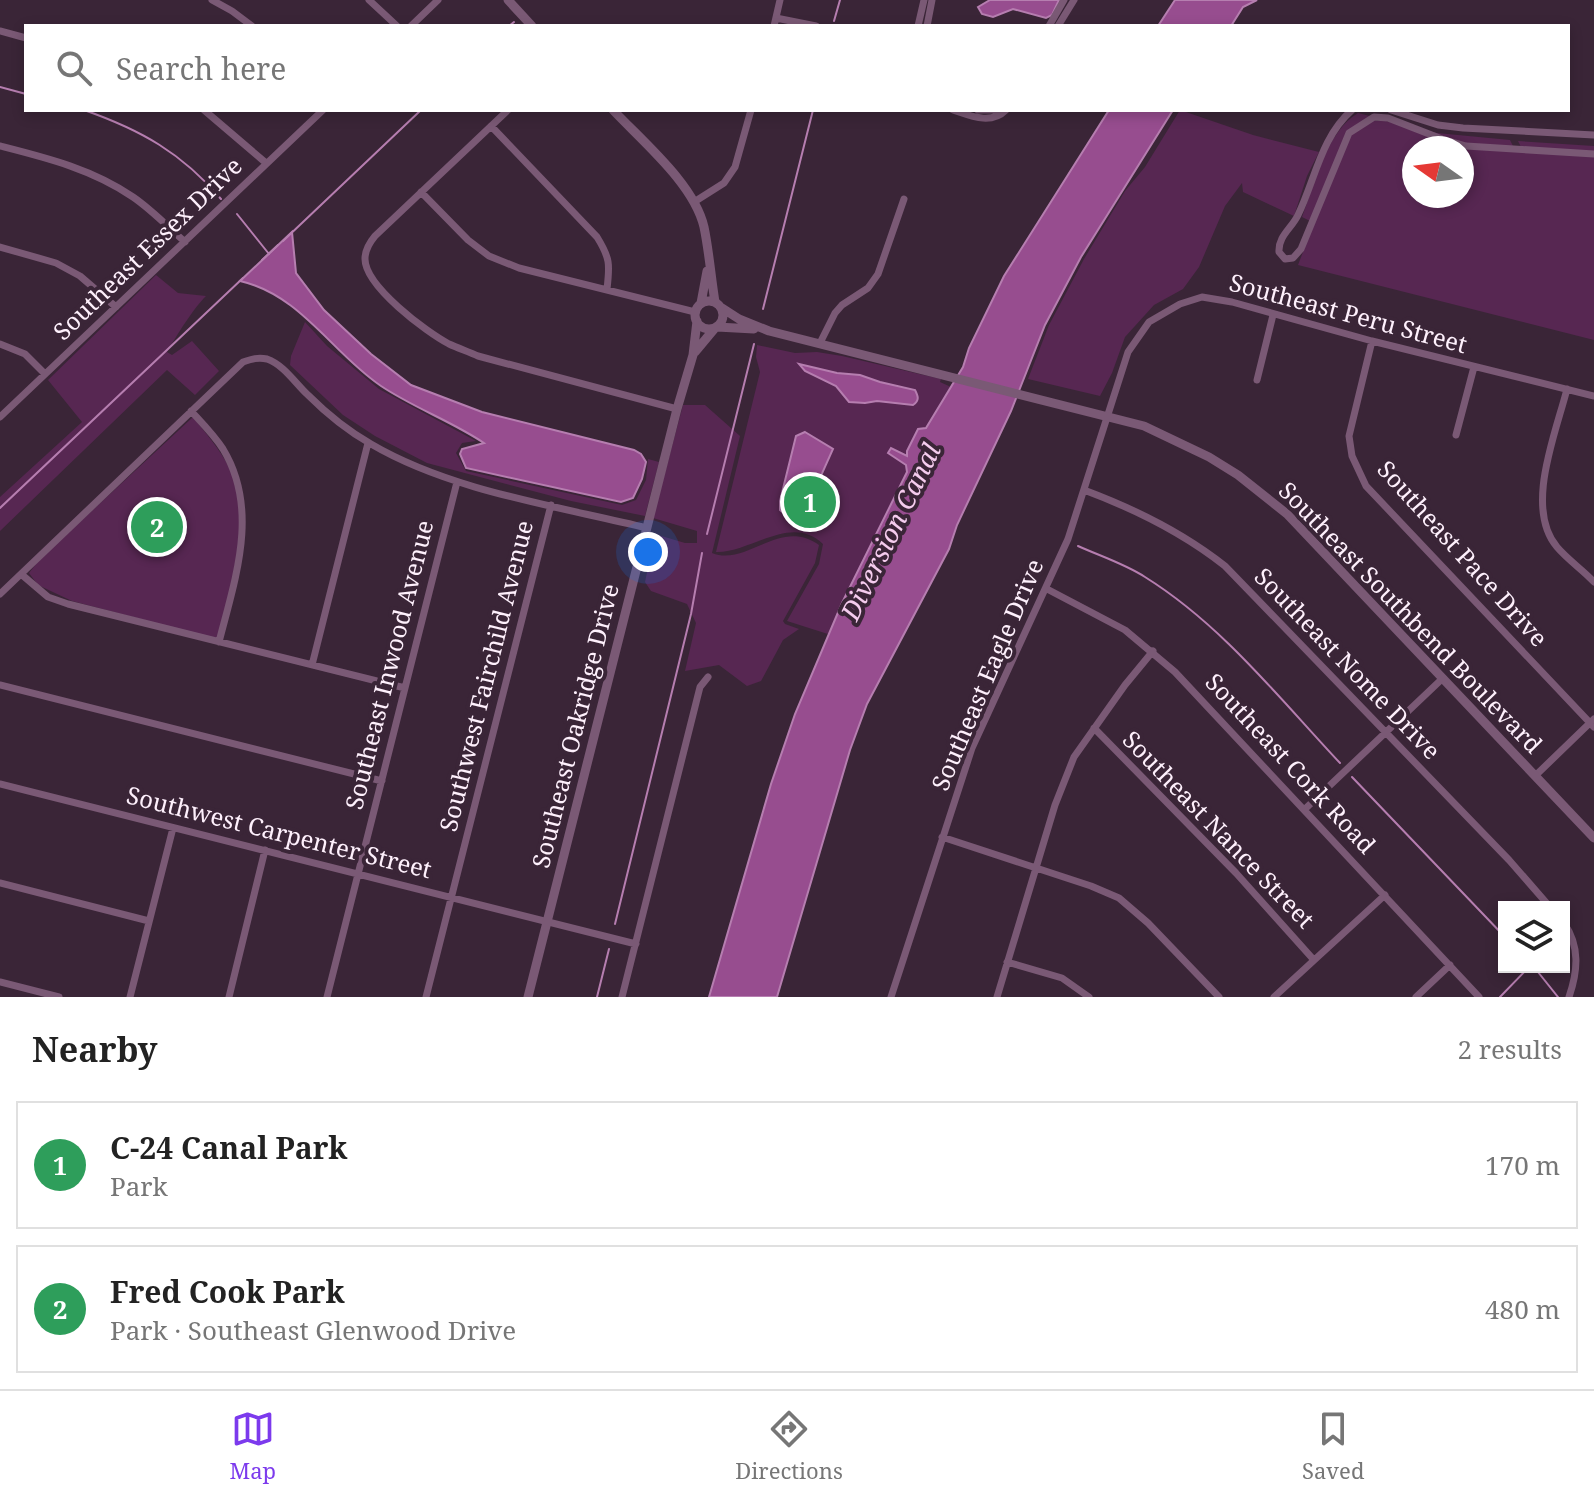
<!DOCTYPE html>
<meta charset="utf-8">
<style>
body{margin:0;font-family:"Noto Serif",serif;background:#f2f2f2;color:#222}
.controls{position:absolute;right:24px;bottom:24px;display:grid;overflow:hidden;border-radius:0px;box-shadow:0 4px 12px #0003}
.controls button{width:72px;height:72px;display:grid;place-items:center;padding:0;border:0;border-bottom:2px solid #e0e0e0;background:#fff;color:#222;font:40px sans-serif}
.compass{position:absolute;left:1402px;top:136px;width:72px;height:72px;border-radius:50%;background:#fff;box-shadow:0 4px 12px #0003;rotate:284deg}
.you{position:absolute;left:648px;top:552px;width:28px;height:28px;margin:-20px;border:6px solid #fff;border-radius:50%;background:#1a73e8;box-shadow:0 0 0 12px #1a73e833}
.badge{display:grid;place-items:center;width:52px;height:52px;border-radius:50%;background:#7c3aed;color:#fff;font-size:26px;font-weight:700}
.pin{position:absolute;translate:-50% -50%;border:4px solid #fff;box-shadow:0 2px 8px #0006}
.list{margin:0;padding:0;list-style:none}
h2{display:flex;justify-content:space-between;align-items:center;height:104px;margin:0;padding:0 32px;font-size:34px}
h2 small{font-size:26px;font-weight:400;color:#767676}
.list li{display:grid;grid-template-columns:52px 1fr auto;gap:24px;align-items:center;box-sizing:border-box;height:128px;margin:0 16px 16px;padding:0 16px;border:2px solid #e0e0e0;border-radius:0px}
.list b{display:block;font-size:30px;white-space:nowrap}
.list p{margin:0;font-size:26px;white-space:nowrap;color:#767676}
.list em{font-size:26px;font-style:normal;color:#767676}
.icon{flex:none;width:44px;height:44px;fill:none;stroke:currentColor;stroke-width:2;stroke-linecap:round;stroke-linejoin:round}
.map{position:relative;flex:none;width:1594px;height:997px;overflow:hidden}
.search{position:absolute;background:#fff;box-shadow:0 4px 12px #0003;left:24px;right:24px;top:24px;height:88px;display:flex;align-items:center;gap:20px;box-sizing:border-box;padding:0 28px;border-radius:0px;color:#767676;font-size:30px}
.sheet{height:392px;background:#fff}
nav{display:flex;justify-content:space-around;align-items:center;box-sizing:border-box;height:112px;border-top:2px solid #e0e0e0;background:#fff;font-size:22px;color:#767676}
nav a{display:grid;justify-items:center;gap:4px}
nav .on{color:#7c3aed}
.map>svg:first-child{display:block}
.green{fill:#572752;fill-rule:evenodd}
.water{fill:#974d8f;stroke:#b67eb0;stroke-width:2}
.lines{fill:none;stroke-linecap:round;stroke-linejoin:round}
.stream{stroke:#b67eb0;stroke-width:2}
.minor{stroke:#7a5975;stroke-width:7}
.tertiary{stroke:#7a5975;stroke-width:9}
.labels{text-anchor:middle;stroke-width:8;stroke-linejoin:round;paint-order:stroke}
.street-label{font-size:24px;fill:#fef0fc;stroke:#3a2537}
.water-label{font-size:26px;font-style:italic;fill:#f5ccee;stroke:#3a2537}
</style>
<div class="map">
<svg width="1594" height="997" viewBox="0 0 1594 997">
<rect width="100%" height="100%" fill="#3a2537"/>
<!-- green -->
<path class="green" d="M1180,110L1253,135L1319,152L1307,176L1294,216L1243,192L1242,183L1225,206L1199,267L1183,289L1154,305L1125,337L1112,373L1100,396L1028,379L1049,325L1084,259L1125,191L1145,167Z
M1358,113L1370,116L1371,121H1386L1437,133L1510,140L1516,152L1522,149L1518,141L1594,146V340L1298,265L1314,223L1302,217C1315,184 1326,132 1358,113ZM1414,148H1462V196H1414Z
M156,275L178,293L206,296C193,309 177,335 167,352L172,355L192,341L219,371L195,395L167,370L0,531V497L82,422L48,380Z
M305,322L327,346L379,389L476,441L462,443L456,453L466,471L622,505L636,500L646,480L648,459L659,462L645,516L571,501L427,463L375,436L343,415L290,365L291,356Z
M757,345L795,353L817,352L842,356L941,379L940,382L951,387L926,429H917L907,451L908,456L891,449L888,453L906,465L907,472L842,603L831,635L787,621L819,564L823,544C791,513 751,553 716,552L760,372L756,357Z
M683,405H705L740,436L712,553C747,567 780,517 819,545L815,563L783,621L785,624L799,629L783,640L761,681L747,686L719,665L685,671L696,623L687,604L651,591L645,582L655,534L685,543H697V531L653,518Z
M193,417C208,436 226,456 234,479C251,532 231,588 217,639L72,601L38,585L29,573L40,559Z"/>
<!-- water -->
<path class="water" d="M990,0H1059L1052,15L1046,18L1013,9L993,17L982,14L978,7Z
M1175,0H1257L1243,7L1231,26H1158Z
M1109,110H1173L1081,257L1045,325L1011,411L957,525L949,549L867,704L850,750L777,997H709L771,784L795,714L842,603L907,472L906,465L888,453L891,448L907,456V451L918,429L926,428L963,367L969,348L1004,276Z
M292,232L296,273L324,310L371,354L411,385L482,412L634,450L641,454L646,462L642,479L633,498L621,502L466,468L460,454L462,449L484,443C451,421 414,408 381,386C332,353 301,295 240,281Z
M799,364L837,373L860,375L880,382L915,390C918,396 920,400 913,405L877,401L865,403L849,402L836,386L805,371Z
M805,432L833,449L807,507L799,514H785L780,510V501L796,436Z"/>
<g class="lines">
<!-- stream -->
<path class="stream" d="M834,21L840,0
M509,26L514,22
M0,87L26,94
M84,110C141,130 182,153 221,199
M237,214L269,254
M283,241L421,110
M262,260L278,245
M763,309L813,110
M0,508L243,278
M707,534L754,344
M1078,546C1100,556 1125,564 1145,577C1222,625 1279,698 1340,763
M1352,777L1504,936
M615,924L691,614L702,553
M1534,967L1558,997
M597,997L609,949
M1500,997L1529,967"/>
<!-- minor -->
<path class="minor" d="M212,0L232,11L252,26
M369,0L397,26
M776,18L816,26
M411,26L438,0
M774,26L780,0
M918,26L924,0
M927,26L932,0
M1049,26L1064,0
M1058,26L1074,0
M0,31L26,38
M204,110L266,163
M508,110L375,236C370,242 365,250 365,259C365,286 426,332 449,344C458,348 469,352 478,356L677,409
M953,110C971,116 991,125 1006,110
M978,110H996
M1352,110C1321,137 1315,180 1298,215C1292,228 1278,236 1279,252L1285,259L1293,258L1301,249L1349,133L1374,117L1388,118L1442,139L1466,146L1594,154
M1391,110L1438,125L1463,128L1594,135
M491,126L597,237C610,258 610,264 607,289
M0,146C47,158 92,169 133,197C152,210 168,227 185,242
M421,192L468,240L489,256L519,268L695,312
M694,202L724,183L735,167L751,110
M0,247L56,263L80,276L116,307
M1372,341L1349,436L1352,456L1366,486L1594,727
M820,343L835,313L842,305L868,288L878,274L904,199
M0,344L25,354L45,374
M1257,380L1273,315
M1567,389C1556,433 1524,508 1557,547C1568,560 1583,570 1594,582
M191,411C202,423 214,435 223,449C260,510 235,579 219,642
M0,417L323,110
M1456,435L1474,367
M1084,490C1135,509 1182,532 1225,566L1509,860L1550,907
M21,574L48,597L68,604L405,688
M1047,589L1125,630L1175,672L1479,997
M0,594L243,362C252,359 258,357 267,359C284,365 295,383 308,395C327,414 348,431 371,444C451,491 557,506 647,528
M312,665L368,443
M0,685L382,781
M1094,728L1236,873L1313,959
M1535,776L1594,719
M0,784L636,944
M1305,809L1443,678
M942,837L1091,886L1119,898L1148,923L1219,997
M0,883L149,921
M1564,923C1580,946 1578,971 1569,997
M1007,962L1062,978L1089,997
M0,982L59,997
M130,997L173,828
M229,997L265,850
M327,997L457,482
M426,997L551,505
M622,997L700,687L708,677
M891,997L972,748L1068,539L1128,352L1149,322L1180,304L1202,297L1232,302L1372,341L1594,396
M997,997L1055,805L1074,757L1125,685L1153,651
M1274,997L1385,895
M1416,997L1450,965"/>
<!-- tertiary -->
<path class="tertiary" d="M508,0L532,26
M613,110C643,142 694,184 704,227C709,251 711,277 715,302
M695 315a14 14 0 1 1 28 0a14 14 0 1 1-28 0Z
M701,303L707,271
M722,308L739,319L769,331L1144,426L1209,457L1238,475L1287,514L1594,838
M717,327L754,329
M695,352L715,328
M528,997L677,409L693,355L697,321"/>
</g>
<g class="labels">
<!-- street labels -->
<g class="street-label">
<text transform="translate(148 249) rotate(-44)" y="8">Southeast Essex Drive</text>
<text transform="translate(1348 314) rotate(15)" y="8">Southeast Peru Street</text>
<text transform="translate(1462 554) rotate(48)" y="8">Southeast Pace Drive</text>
<text transform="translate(1410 618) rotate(46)" y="8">Southeast Southbend Boulevard</text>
<text transform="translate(1347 664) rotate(46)" y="8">Southeast Nome Drive</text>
<text transform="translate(390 665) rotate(-76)" y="8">Southeast Inwood Avenue</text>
<text transform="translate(988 675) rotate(-67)" y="8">Southeast Eagle Drive</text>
<text transform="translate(487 676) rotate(-76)" y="8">Southwest Fairchild Avenue</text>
<text transform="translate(576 726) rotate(-76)" y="8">Southeast Oakridge Drive</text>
<text transform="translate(1290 764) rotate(47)" y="8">Southeast Cork Road</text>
<text transform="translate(1218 830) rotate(46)" y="8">Southeast Nance Street</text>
<text transform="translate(279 833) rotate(14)" y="8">Southwest Carpenter Street</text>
</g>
<!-- water labels -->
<g class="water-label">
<text transform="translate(891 532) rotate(-64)" y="9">Diversion Canal</text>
</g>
</g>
</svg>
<div class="controls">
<button><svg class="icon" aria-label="layers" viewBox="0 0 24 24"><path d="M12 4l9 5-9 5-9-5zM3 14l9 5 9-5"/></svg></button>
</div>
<svg class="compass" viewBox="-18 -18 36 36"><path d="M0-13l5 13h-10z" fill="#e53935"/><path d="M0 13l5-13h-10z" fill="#767676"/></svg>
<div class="you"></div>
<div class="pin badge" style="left:810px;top:502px;background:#2e9e5b">1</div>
<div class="pin badge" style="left:157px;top:527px;background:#2e9e5b">2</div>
<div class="search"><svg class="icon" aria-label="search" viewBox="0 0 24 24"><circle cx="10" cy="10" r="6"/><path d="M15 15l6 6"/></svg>Search here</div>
</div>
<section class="sheet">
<h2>Nearby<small>2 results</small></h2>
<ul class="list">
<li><span class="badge" style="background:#2e9e5b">1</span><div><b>C-24 Canal Park</b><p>Park</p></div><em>170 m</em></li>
<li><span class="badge" style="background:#2e9e5b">2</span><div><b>Fred Cook Park</b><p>Park · Southeast Glenwood Drive</p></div><em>480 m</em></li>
</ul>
</section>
<nav>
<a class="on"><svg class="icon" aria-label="map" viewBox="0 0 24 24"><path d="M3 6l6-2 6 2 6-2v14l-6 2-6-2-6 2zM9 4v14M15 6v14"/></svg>Map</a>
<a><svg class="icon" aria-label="directions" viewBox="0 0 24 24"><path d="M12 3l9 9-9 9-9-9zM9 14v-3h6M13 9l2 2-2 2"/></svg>Directions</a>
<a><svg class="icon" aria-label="saved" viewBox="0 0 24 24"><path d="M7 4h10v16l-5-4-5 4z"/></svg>Saved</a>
</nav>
